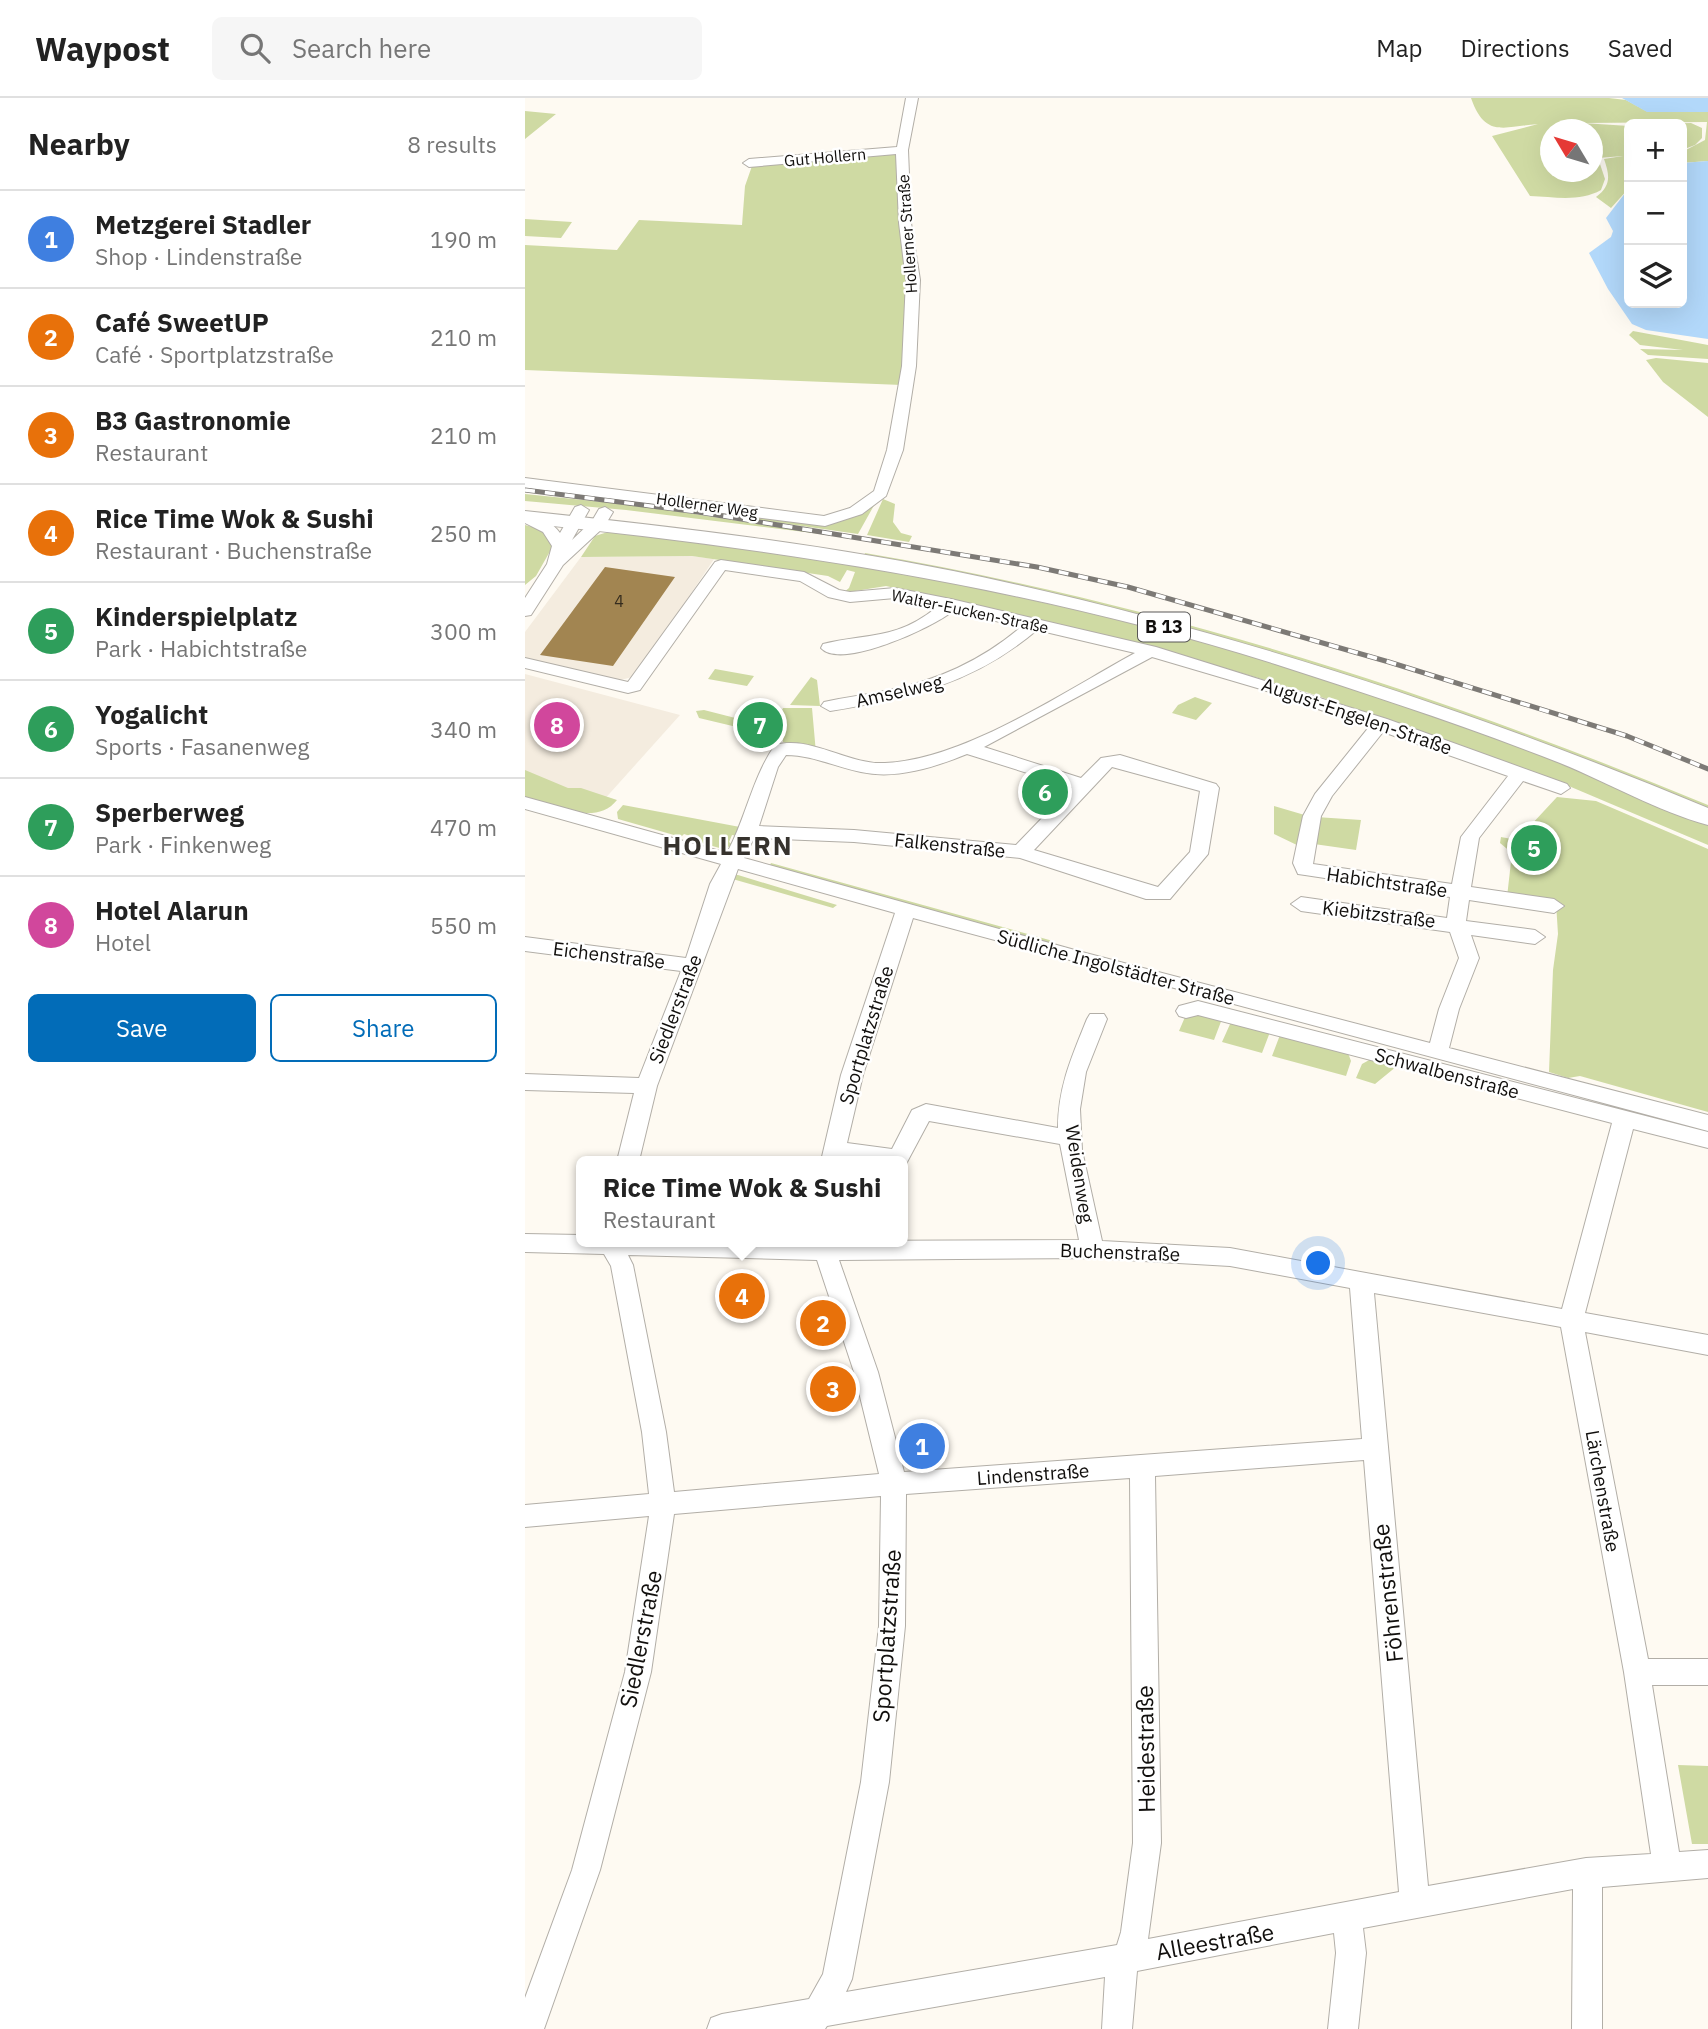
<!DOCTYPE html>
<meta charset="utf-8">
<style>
body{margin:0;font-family:"IBM Plex Sans",sans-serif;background:#f6f6f6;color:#222}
.controls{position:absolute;right:21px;top:21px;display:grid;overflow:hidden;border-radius:10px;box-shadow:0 7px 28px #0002}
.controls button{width:63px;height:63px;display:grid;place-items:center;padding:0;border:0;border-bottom:2px solid #e0e0e0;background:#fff;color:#222;font:35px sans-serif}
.compass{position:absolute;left:1015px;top:21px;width:63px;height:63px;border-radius:50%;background:#fff;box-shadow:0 7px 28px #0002;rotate:308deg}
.you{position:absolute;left:794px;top:1166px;width:24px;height:24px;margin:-18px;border:5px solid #fff;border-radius:50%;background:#1a73e8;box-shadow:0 0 0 10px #1a73e833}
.badge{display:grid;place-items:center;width:46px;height:46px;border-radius:50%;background:#026cb8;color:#fff;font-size:23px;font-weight:700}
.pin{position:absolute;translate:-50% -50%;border:4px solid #fff;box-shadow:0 2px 7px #0006}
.popup{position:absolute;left:51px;top:1058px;width:332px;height:91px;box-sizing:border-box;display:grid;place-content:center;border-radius:10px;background:#fff;filter:drop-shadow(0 2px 5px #0005);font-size:23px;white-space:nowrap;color:#767676}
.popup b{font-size:26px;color:#222}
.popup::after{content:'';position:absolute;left:50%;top:100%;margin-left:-14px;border:14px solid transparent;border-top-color:#fff}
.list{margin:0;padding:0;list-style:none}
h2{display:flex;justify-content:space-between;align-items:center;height:91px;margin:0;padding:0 28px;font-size:30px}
h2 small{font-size:23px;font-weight:400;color:#767676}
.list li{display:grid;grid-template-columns:46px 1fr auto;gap:21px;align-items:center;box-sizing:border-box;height:98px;padding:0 28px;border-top:2px solid #e0e0e0}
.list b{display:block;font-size:26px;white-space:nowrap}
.list p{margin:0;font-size:23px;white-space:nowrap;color:#767676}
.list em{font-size:23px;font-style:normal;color:#767676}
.actions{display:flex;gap:14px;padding:21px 28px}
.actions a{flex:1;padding:16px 0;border:2px solid #026cb8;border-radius:10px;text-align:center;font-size:24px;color:#026cb8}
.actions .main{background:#026cb8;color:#fff}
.icon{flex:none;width:38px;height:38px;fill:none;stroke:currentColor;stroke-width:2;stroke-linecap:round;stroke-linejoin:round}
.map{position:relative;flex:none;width:1183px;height:1931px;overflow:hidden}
header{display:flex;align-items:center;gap:42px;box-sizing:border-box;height:98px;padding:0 35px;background:#fff;border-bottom:2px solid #e0e0e0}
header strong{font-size:33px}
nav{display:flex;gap:38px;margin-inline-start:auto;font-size:24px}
.search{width:490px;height:63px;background:#f6f6f6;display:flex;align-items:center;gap:18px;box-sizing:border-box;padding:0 24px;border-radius:10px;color:#767676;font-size:26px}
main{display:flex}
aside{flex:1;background:#fff}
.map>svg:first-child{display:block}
.built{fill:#f4ecdf}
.green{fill:#cfdaa3;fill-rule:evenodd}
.water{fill:#b2d8fa}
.building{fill:#a28551}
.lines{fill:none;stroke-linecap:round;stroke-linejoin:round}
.minor-casing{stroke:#b2aea7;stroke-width:2}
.major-casing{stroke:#b2aea7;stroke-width:2}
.minor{fill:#fff;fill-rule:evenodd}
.major{fill:#fff;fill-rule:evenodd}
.rail-casing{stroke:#7d7a76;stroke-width:5}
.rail{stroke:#fff;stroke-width:3.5;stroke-dasharray:10;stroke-linecap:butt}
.labels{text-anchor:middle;stroke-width:5;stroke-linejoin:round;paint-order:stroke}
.far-street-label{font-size:16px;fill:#110f0d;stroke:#fff}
.number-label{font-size:16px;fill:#352c1e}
.shield{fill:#fff;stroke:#585756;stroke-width:2}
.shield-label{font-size:18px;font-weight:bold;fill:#110f0d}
.street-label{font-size:19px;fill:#110f0d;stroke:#fff}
.near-street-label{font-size:23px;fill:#110f0d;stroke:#fff}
.district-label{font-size:26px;font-weight:bold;letter-spacing:2px;fill:#36322d;stroke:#fff}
</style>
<header>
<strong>Waypost</strong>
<div class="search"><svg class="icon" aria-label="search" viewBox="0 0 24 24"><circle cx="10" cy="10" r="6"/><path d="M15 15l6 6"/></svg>Search here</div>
<nav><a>Map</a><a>Directions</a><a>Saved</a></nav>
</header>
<main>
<aside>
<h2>Nearby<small>8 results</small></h2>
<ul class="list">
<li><span class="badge" style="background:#3f7fe0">1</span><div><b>Metzgerei Stadler</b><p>Shop · Lindenstraße</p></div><em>190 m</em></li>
<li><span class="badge" style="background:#e8710a">2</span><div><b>Café SweetUP</b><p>Café · Sportplatzstraße</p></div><em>210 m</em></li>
<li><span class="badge" style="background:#e8710a">3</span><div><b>B3 Gastronomie</b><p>Restaurant</p></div><em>210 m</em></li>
<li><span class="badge" style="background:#e8710a">4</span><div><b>Rice Time Wok &amp; Sushi</b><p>Restaurant · Buchenstraße</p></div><em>250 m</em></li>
<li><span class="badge" style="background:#2e9e5b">5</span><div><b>Kinderspielplatz</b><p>Park · Habichtstraße</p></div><em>300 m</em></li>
<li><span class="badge" style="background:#2e9e5b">6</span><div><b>Yogalicht</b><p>Sports · Fasanenweg</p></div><em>340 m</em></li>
<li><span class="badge" style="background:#2e9e5b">7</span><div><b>Sperberweg</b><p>Park · Finkenweg</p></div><em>470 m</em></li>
<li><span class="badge" style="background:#d1479c">8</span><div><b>Hotel Alarun</b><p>Hotel</p></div><em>550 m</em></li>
</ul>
<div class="actions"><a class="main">Save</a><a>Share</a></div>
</aside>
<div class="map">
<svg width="1183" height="1931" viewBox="0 0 1183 1931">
<rect width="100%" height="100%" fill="#fefaf2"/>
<!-- built -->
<path class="built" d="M167,458L189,461L111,578L92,583L0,561V534L56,459Z
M0,576L155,617L68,714L0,697Z"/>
<!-- green -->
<path class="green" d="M946,0H1084L1101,2L1123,14H1183V63L1157,65V54L1180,42L1182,24L1057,25L1104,28V90L1086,110L1071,99C1086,88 1085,78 1079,61L1098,58L1073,60L1080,81L1076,92C1055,104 1030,99 1005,98L967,38L1013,26C978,29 960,40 946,0ZM1026,32H1068V74H1026Z
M0,13L31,16L0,41Z
M1166,25L1177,30V40L1170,47L1157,52V26H1132Z
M367,54L372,56L382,182L377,287L0,272V147L92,152L114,122L217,127L220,88L227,68Z
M0,121L47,124L36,140L0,138Z
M1108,233L1183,247V261L1123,257L1115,251L1158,252L1115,247L1104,237Z
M1131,260L1183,265V319L1138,284L1121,262Z
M0,388L307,425L326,419L352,402L333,436Z
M0,396L117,408L320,439L101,412L0,403Z
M358,401L370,406L368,424L376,435L387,438L384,444L342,437Z
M0,427L19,432L28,448L11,478L0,487Z
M86,433C304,458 520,497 731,560C885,606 1035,663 1183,724V747L1039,686L898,634L784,595L614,545L361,488L318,495L324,490L330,474L322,472L315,484L303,478L167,458L56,459L70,438Z
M340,455C632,505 910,594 1183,707V713L846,585L339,458Z
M190,571L229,578L222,588L183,581Z
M286,579L292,582L295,608L265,607Z
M670,599L687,605L671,622L647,615L653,607Z
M258,610H287L291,655L258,644L255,616Z
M179,612L226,624L237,622L229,619L244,618L252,627L245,628L252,630L250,638L174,620L171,613Z
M0,672L43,690H56L92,702C71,729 29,707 0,700Z
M1032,699L1071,703L1183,751V1014L1055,978L1043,980L1024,974L1028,872L1033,836L1031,805L982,799L987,755L975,745L976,739L992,742Z
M98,707L215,729L212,738L207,737L204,744L208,747L198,751L166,742L168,739L159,736L156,739L93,721L92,714Z
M749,708L783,718L776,749L749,736Z
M791,719L836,722L831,752L789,746Z
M246,765L528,843L522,845L245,767Z
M209,777H213L312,807L308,810L204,780Z
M680,916L697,921L689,942L654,933L660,919Z
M706,924L745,934L737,955L697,944Z
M755,937L823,955L826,963L821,978L747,958Z
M846,961L872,968L850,986L831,980L837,966Z
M1153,1667L1183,1668V1746H1167Z"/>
<!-- water -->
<path class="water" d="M1097,0H1183V14H1122Z
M1183,63V241L1121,232L1107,226L1083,191L1064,155L1086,139L1088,133L1081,120L1104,90V205H1157V65Z"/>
<!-- building -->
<path class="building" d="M80,469L150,479L88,568L15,557Z
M36,609L56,615L29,643L9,637Z"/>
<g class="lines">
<defs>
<path id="minor" d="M381,0H393L383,52L386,125L395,182L391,268L378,352L361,398L337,416L300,428L0,390V380L299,418L325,410L349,393L362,352L377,268L381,182L374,125L371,56L224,69L218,65L224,61L372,49Z
M56,407L64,412L47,442L67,423L74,411L80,409L88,414L79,429L38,467L6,517L0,518V500L22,466L27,448L18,434L0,425V416C13,416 28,425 35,435L50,409Z
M196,462L279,474L314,492L325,494L370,490L426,501L631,549L862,621L1042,686L1045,690L1036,696L998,683L954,740L946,789L1029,801L1039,808L1029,815L944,802L941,823L1010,832L1020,839L1010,846L946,837L954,860L934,911L924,950L1183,1017V1033L388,820L338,977L322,1045L367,1051L387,1012L401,1006L533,1030C533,989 547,958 562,921L565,916H579L582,921L561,974L555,1011L557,1052L577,1143L705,1150L1037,1211L1087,1025L673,917L661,920L654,918L651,913L654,908L673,903L1183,1034V1050L1108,1031L1060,1215L1183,1237V1257L1060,1234L1123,1561H1183V1587H1127L1154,1754L1183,1752V1780L1077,1789V1931H1047L1048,1791L838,1830L841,1855L833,1931H803L811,1855L809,1835L612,1873L607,1931H577L580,1879L302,1928L300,1931H182L186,1920L197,1916L284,1901L298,1876L336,1684L354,1528L356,1398L149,1416L126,1574L75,1772L19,1931H0V1900L47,1772L100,1574L124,1418L0,1429V1407L124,1396L117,1334L86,1168L79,1156L0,1154V1136L56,1137V1144L554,1142L535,1046L404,1023L381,1066L318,1061L296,1063L316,977L370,815L213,771L132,988L114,1063H92L109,995L0,992V976L114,980L156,873L0,853V839L161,860L185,786L196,766L0,711V699L202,755C221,720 227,680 250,647C286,637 323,667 360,665C439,662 540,593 610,555L512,532C448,586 385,600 305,613L296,608L299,604C320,599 342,597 364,592C414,582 457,562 496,529L428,513C407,530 316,572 296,550L298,546C343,535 372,542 412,509L370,500L325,504L303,499L275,483L200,472L115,592L103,595L0,570V560L103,584L190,464ZM627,559L739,592L844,629L790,696L778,718L768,765L773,776L780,777L925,799L922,820L776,799L766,806L776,813L925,834L934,860L914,911L905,945L557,854L219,760L229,740L329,744L495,760L621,801H645L683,756L694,690L691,686L595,657L576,660L556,680L459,649ZM858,634L983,678L936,739L927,786L788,766L796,718L807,698ZM442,656L547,689L491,747L329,732L234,728L253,669L261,657C287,657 311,669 336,674C371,682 410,669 442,656ZM587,669L675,693L665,754L633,789L509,752ZM103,1157L292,1162L329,1274L354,1376L149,1394L141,1334L108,1167ZM567,1160L705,1168L825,1190L837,1341L379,1374L353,1274L314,1162ZM849,1195L1036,1229L1099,1574L1126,1756L1061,1760L903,1788ZM839,1362L874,1794L623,1841L636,1745L630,1378ZM605,1380L608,1745L596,1834L592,1847L321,1894L327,1881L364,1684L380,1528L381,1396Z"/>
<path id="major" d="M0,413C153,429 306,447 457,479C709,534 945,611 1183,710V727C1132,713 1084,685 1035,665C941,628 846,597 750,566C507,489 253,451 0,425Z"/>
</defs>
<!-- minor casing -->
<use href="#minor" class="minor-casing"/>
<!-- major casing -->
<use href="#major" class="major-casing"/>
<!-- minor -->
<use href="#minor" class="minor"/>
<!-- major -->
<use href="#major" class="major"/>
<defs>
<path id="rail" d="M0,392L173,414L512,469L603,489L864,564L1102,638L1183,671"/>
</defs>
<!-- rail casing -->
<use href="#rail" class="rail-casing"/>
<!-- rail -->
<use href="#rail" class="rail"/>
</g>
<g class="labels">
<!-- far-street labels -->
<g class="far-street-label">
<text transform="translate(300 59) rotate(-5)" y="6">Gut Hollern</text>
<text transform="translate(382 136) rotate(-94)" y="6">Hollerner Straße</text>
<text transform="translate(182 407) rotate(8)" y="6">Hollerner Weg</text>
<text transform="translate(445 513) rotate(12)" y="6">Walter-Eucken-Straße</text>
</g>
<!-- number labels -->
<g class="number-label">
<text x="94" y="509">4</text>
</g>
<!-- shield labels -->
<rect class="shield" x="613" y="514.5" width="52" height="29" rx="5"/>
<g class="shield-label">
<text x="639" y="535">B 13</text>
</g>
<!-- street labels -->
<g class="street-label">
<text transform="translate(374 593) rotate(-13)" y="7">Amselweg</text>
<text transform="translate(832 618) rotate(19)" y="7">August-Engelen-Straße</text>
<text transform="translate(425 747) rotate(6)" y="7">Falkenstraße</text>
<text transform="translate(862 784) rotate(8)" y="7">Habichtstraße</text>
<text transform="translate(854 816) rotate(7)" y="7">Kiebitzstraße</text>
<text transform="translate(84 857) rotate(7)" y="7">Eichenstraße</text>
<text transform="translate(591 869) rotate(15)" y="7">Südliche Ingolstädter Straße</text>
<text transform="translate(150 911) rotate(-69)" y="7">Siedlerstraße</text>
<text transform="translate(341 937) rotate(-73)" y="7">Sportplatzstraße</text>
<text transform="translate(922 975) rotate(15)" y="7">Schwalbenstraße</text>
<text transform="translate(555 1076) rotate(81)" y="7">Weidenweg</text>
<text transform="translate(595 1154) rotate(2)" y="7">Buchenstraße</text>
<text transform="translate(508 1376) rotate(-4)" y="7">Lindenstraße</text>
<text transform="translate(1078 1393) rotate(80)" y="7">Lärchenstraße</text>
</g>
<!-- near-street labels -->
<g class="near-street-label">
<text transform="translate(863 1495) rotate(-96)" y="8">Föhrenstraße</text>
<text transform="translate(362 1538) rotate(-86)" y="8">Sportplatzstraße</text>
<text transform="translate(116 1541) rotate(-79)" y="8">Siedlerstraße</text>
<text transform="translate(621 1651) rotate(-91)" y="8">Heidestraße</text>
<text transform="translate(690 1844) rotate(-10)" y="8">Alleestraße</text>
</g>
<!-- district labels -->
<g class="district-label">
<text x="203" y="757">HOLLERN</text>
</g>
</g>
</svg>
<div class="controls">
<button>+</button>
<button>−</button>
<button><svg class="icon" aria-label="layers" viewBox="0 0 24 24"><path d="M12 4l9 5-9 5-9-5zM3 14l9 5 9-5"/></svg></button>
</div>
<svg class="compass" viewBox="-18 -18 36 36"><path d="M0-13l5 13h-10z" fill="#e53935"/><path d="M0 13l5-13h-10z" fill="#767676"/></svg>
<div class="you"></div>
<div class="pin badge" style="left:397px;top:1348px;background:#3f7fe0">1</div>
<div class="pin badge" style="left:298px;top:1225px;background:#e8710a">2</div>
<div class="pin badge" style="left:308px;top:1291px;background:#e8710a">3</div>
<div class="pin badge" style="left:217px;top:1198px;background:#e8710a">4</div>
<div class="popup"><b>Rice Time Wok &amp; Sushi</b>Restaurant</div>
<div class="pin badge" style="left:1009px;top:750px;background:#2e9e5b">5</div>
<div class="pin badge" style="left:520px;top:694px;background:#2e9e5b">6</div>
<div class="pin badge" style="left:235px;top:627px;background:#2e9e5b">7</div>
<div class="pin badge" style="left:32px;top:627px;background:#d1479c">8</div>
</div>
</main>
